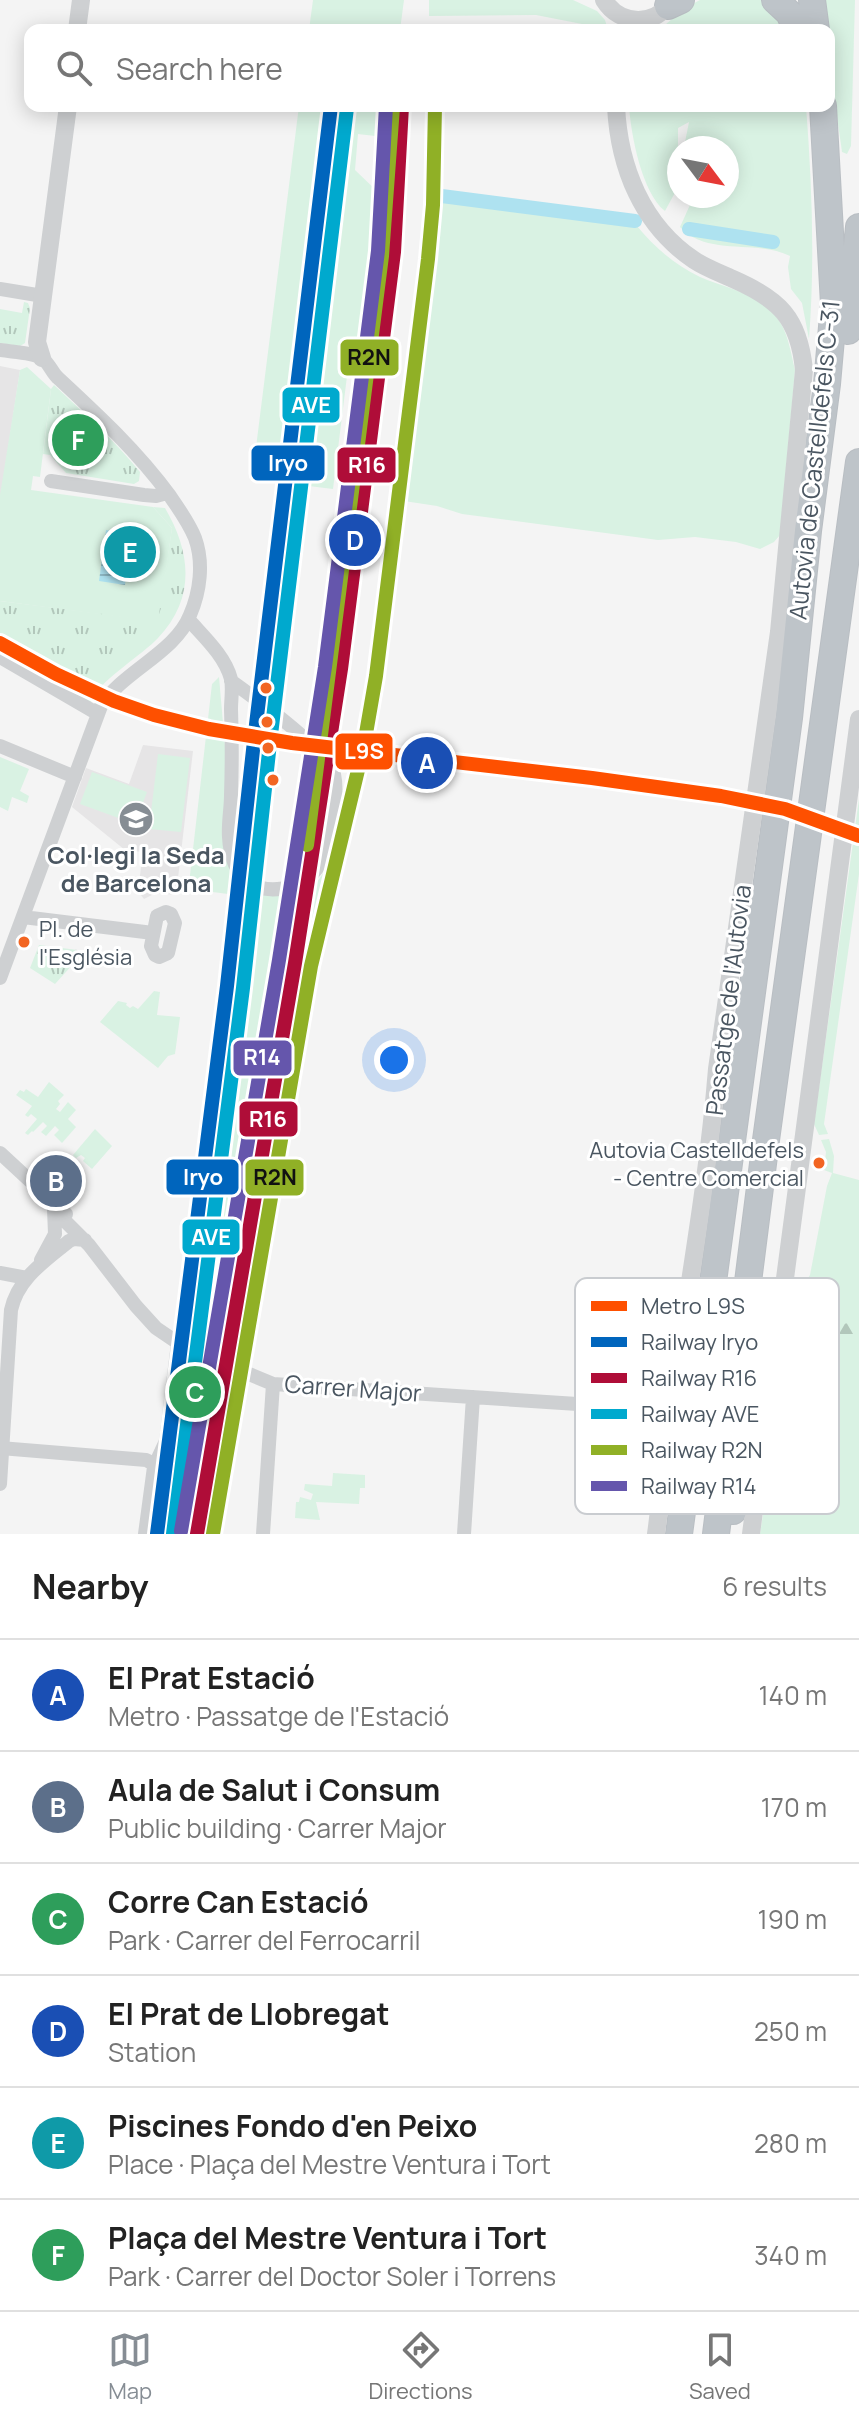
<!DOCTYPE html>
<meta charset="utf-8">
<style>
body{margin:0;font-family:Manrope,sans-serif;background:#f6f6f6;color:#222}
.compass{position:absolute;left:667px;top:136px;width:72px;height:72px;border-radius:50%;background:#fff;box-shadow:0 4px 20px #0003;rotate:122deg}
.you{position:absolute;left:394px;top:1060px;width:28px;height:28px;margin:-20px;border:6px solid #fff;border-radius:50%;background:#1a73e8;box-shadow:0 0 0 12px #1a73e833}
.badge{display:grid;place-items:center;width:52px;height:52px;border-radius:50%;background:#868d94;color:#fff;font-size:26px;font-weight:700}
.pin{position:absolute;translate:-50% -50%;border:4px solid #fff;box-shadow:0 2px 8px #0006}
.list{margin:0;padding:0;list-style:none}
h2{display:flex;justify-content:space-between;align-items:center;height:104px;margin:0;padding:0 32px;font-size:34px}
h2 small{font-size:26px;font-weight:400;color:#767676}
.list li{display:grid;grid-template-columns:52px 1fr auto;gap:24px;align-items:center;box-sizing:border-box;height:112px;padding:0 32px;border-top:2px solid #e0e0e0}
.list b{display:block;font-size:30px;white-space:nowrap}
.list p{margin:0;font-size:26px;white-space:nowrap;color:#767676}
.list em{font-size:26px;font-style:normal;color:#767676}
.icon{flex:none;width:44px;height:44px;fill:none;stroke:currentColor;stroke-width:2;stroke-linecap:round;stroke-linejoin:round}
.map{position:relative;flex:none;width:859px;height:1534px;overflow:hidden}
.search{position:absolute;background:#fff;box-shadow:0 4px 20px #0003;left:24px;right:24px;top:24px;height:88px;display:flex;align-items:center;gap:20px;box-sizing:border-box;padding:0 28px;border-radius:16px;color:#767676;font-size:30px}
.sheet{height:776px;background:#fff}
nav{display:flex;justify-content:space-around;align-items:center;box-sizing:border-box;height:112px;border-top:2px solid #e0e0e0;background:#fff;font-size:22px;color:#767676}
nav a{display:grid;justify-items:center;gap:4px}
nav .on{color:#868d94}
.map>svg:first-child{display:block}
.education{fill:#e6e5e6}
.green{fill:#d9f2e3}
.forest{fill:url(#forest-firs)}
.park{fill:url(#park-tufts)}
.water{fill:url(#water-rules)}
.lines{fill:none;stroke-linecap:round;stroke-linejoin:round}
.canal{stroke:#aee2f0;stroke-width:14}
.motorway-casing{stroke:#b9bec3;stroke-width:28}
.minor{stroke:#ced0d2;stroke-width:14}
.tertiary{stroke:#ced0d2;stroke-width:18}
.motorway{stroke:#bec4c9;stroke-width:26}
.rail-1-casing{stroke:#fff;stroke-width:20}
.rail-2-casing{stroke:#fff;stroke-width:20}
.rail-3-casing{stroke:#fff;stroke-width:20}
.rail-4-casing{stroke:#fff;stroke-width:20}
.rail-5-casing{stroke:#fff;stroke-width:20}
.rail-1{stroke:#0065bd;stroke-width:14}
.rail-2{stroke:#af0d38;stroke-width:14}
.rail-3{stroke:#00a9ce;stroke-width:14}
.rail-4{stroke:#90b026;stroke-width:14}
.rail-5{stroke:#6556ac;stroke-width:14}
.metro-1-casing{stroke:#fff;stroke-width:20}
.metro-1{stroke:#fe5000;stroke-width:14}
.bus-dot{fill:#f26522;stroke:#fff;stroke-width:3}
.labels{text-anchor:middle;stroke-width:6;stroke-linejoin:round;paint-order:stroke}
.bus-label{font-size:22px;fill:#4a5661;stroke:#fff;text-anchor:start}
.street-label{font-size:24px;fill:#4a5661;stroke:#fff}
.poi-label{font-size:24px;font-weight:bold;fill:#4a5661;stroke:#fff}
.key{fill:#fff;stroke:#c9ccd0;stroke-width:2}
.key-label{font-size:22px;fill:#4a5661}
.line-badge{stroke:#fff;stroke-width:3}
.badge-label{font-size:22px;text-anchor:middle;font-weight:bold;fill:#fff}
.pale-badge-label{font-size:22px;text-anchor:middle;font-weight:bold;fill:#111}
</style>
<div class="map">
<svg width="859" height="1534" viewBox="0 0 859 1534">
<defs>
<pattern id="forest-firs" width="22" height="20" patternUnits="userSpaceOnUse" patternTransform="scale(2)"><rect width="22" height="20" fill="#d9f2e3"/><path d="M5 1l3.5 6h-7zM16 11l3.5 6h-7z" fill="#b2c7bb"/></pattern>
<pattern id="park-tufts" width="24" height="20" patternUnits="userSpaceOnUse" patternTransform="scale(2)"><rect width="24" height="20" fill="#d9f2e3"/><path d="M3 7l-1-3M5 7V3M7 7l1-3M15 17l-1-3M17 17v-4M19 17l1-3" fill="none" stroke="#b2c7bb"/></pattern>
<pattern id="water-rules" width="6" height="5" patternUnits="userSpaceOnUse" patternTransform="scale(2)"><rect width="6" height="5" fill="#aee2f0"/><path d="M0 2.5h6" fill="none" stroke="#90bac6"/></pattern>
</defs>
<rect width="100%" height="100%" fill="#f4f4f4"/>
<!-- education -->
<path class="education" d="M0,366L20,370L1,495H0Z
M143,745L193,751L176,895L156,893L144,899L138,891L143,852L125,850L72,807L86,768L129,784Z"/>
<!-- green -->
<path class="green" d="M313,0H404L400,30H309Z
M429,0H573L597,11L605,20L608,30H590L582,24L536,15L429,16Z
M700,0H761L791,30H659L685,8Z
M821,0H855L851,146L847,154L842,152L829,60V30H825Z
M299,106H391L388,124L375,136L358,134L355,170L380,194L362,332L350,352L333,489L252,479Z
M629,106H806C812,184 815,261 809,339L802,303L791,289L788,267L790,256C756,239 708,257 680,227L694,196H727V148H690L685,142L689,122L678,128V187L665,211C642,193 631,135 629,106Z
M434,198L637,226C654,247 675,265 700,277C728,289 763,294 780,322C789,337 791,354 795,370L780,535L774,542L760,549L736,542L695,537L658,540L462,514L437,506L404,501L401,495L422,319L430,203Z
M27,367L51,389L40,477L33,476L31,490L153,507L172,528L159,622L0,601V495L20,370Z
M219,677L227,769L230,877L228,894L205,891L203,890V886L189,884L212,684Z
M158,754L190,758L181,832L149,829Z
M0,757L29,769L20,791L29,796L27,803L12,797L8,811L0,807Z
M92,772L147,792L135,824L80,804Z
M340,791H348L323,906L236,1357L200,1342L253,898L242,896V894L249,888C333,916 333,852 340,791Z
M859,799V874L824,1124L828,1134L819,1135L814,1124Z
M154,991L160,992L157,1015L180,1017L175,1054L168,1056L158,1068L100,1022L118,1001L127,1003L126,1005L130,1008L133,1006L138,1009Z
M49,1082L64,1095L58,1101L60,1104L56,1109L60,1112L68,1102L76,1110L68,1119L76,1127L62,1143L54,1135L59,1130L55,1126L46,1136L41,1132L47,1126L43,1122L33,1132L32,1131L28,1135L25,1133L37,1119L31,1114L28,1117L25,1115L32,1106L16,1095L20,1090L24,1092L26,1089L38,1097Z
M95,1129L112,1146L92,1169L83,1161L85,1158L81,1155L76,1158L73,1155Z
M829,1139L834,1156L833,1173L859,1180V1534H760L768,1482L773,1475L797,1295L810,1275L827,1186L832,1173L824,1170L826,1152L821,1140Z
M233,1380L219,1458L215,1468H206L203,1518L207,1519L204,1534H148L158,1467Z
M333,1473L365,1475V1488H360L359,1504L316,1502L320,1520L295,1518L296,1502H299L300,1497L311,1500L313,1494L304,1490L305,1484L332,1486Z"/>
<!-- forest -->
<path class="forest" d="M859,1322V1346C841,1351 833,1345 819,1357L813,1346C825,1326 837,1324 859,1322Z"/>
<!-- park -->
<path class="park" d="M24,302L28,303L30,308L25,343L20,346L0,343V309L22,313Z
M54,385C84,413 114,440 140,472L139,481L134,484L66,473L50,455L43,454L51,389Z
M153,507L165,508C191,552 196,598 158,638C142,655 104,678 94,696C91,701 89,707 87,713L0,661V601L158,621L172,528Z
M39,945L85,951L55,984L30,968Z
M181,1358L226,1377L177,1432L175,1415Z"/>
<!-- water -->
<path class="water" d="M106,530L132,534L125,585L99,581Z"/>
<g class="lines">
<!-- canal -->
<path class="canal" d="M434,195L635,221
M689,229L773,242"/>
<defs>
<path id="motorway" d="M775,0L789,13L797,30
M812,0L816,30
M668,6L681,0
M848,331L859,227
M733,1511L774,1360
M679,1534L789,718L808,531L827,384L834,304L823,106
M716,1534L766,1140L859,462"/>
</defs>
<!-- motorway casing -->
<use href="#motorway" class="motorway-casing"/>
<!-- minor -->
<path class="minor" d="M0,289L43,296
M0,350C12,352 32,352 42,358C48,362 52,372 57,377C98,415 137,451 170,496C179,509 189,523 195,538C204,563 200,592 190,615C175,653 123,671 101,706L0,978
M51,481L144,495L156,496L167,493
M189,620C204,637 225,656 231,679C233,688 231,700 231,709C232,738 232,766 231,795C231,809 228,823 229,837C231,876 254,898 293,886C309,881 320,868 325,852C331,830 339,797 334,774C329,751 252,696 231,681
M0,657L98,714
M0,746L75,777
M166,912L171,914L175,923L168,953L159,957L155,955L151,946L157,916Z
M23,917L153,933
M0,1153L66,1214
M55,1211L89,1245L136,1306L156,1328L184,1347L273,1384L670,1410
M41,1260L55,1234L54,1209
M0,1273L27,1278
M0,1448L146,1460L152,1463L154,1467L145,1534
M154,1467L166,1441L178,1343
M0,1484L11,1310C18,1278 45,1261 69,1241L74,1239L85,1240
M263,1534L273,1384
M464,1534L473,1397"/>
<!-- tertiary -->
<path class="tertiary" d="M604,0C620,26 656,27 672,0
M77,30L81,0
M616,106C619,167 642,225 694,260C706,268 720,273 733,279C779,299 799,318 804,370L779,632L717,1069C708,1182 687,1294 671,1407C664,1449 662,1492 656,1534
M42,358L37,342L68,106
M773,1369L859,719
M751,1534L764,1434"/>
<!-- motorway -->
<use href="#motorway" class="motorway"/>
<defs>
<path id="rail-1" d="M157,1534L227,986L254,741L331,106"/>
<path id="rail-2" d="M197,1534L295,963L341,669L394,252L402,106"/>
<path id="rail-3" d="M173,1534L243,988L270,743L347,108"/>
<path id="rail-4" d="M307,845L382,256L393,107
M213,1534L311,966L364,745L376,676L428,259L433,205L435,106"/>
<path id="rail-5" d="M181,1531L279,960L325,667L378,251L386,106"/>
</defs>
<!-- rail-1 casing -->
<use href="#rail-1" class="rail-1-casing"/>
<!-- rail-2 casing -->
<use href="#rail-2" class="rail-2-casing"/>
<!-- rail-3 casing -->
<use href="#rail-3" class="rail-3-casing"/>
<!-- rail-4 casing -->
<use href="#rail-4" class="rail-4-casing"/>
<!-- rail-5 casing -->
<use href="#rail-5" class="rail-5-casing"/>
<!-- rail-1 -->
<use href="#rail-1" class="rail-1"/>
<!-- rail-2 -->
<use href="#rail-2" class="rail-2"/>
<!-- rail-3 -->
<use href="#rail-3" class="rail-3"/>
<!-- rail-4 -->
<use href="#rail-4" class="rail-4"/>
<!-- rail-5 -->
<use href="#rail-5" class="rail-5"/>
<defs>
<path id="metro-1" d="M0,643L56,674L114,701L154,715L209,729L292,743L592,778L721,796L785,809L859,836"/>
</defs>
<!-- metro-1 casing -->
<use href="#metro-1" class="metro-1-casing"/>
<!-- metro-1 -->
<use href="#metro-1" class="metro-1"/>
</g>
<!-- icons -->
<defs>
<symbol id="school-disc" viewBox="-11 -11 22 22"><circle r="9.5" fill="#868d94" stroke="#fff"/><path d="M0-5L7-2L0 1L-7-2ZM-4 1L0 2.5L4 1V4Q0 6-4 4Z" fill="#fff"/></symbol>
</defs>
<g fill-rule="evenodd">
<use href="#school-disc" x="116" y="799" width="40" height="40"/>
</g>
<!-- markers -->
<g class="bus-dot">
<circle cx="266" cy="688" r="7"/>
<circle cx="267" cy="722" r="7"/>
<circle cx="268" cy="748" r="7"/>
<circle cx="273" cy="780" r="7"/>
<circle cx="24" cy="942" r="7"/>
<circle cx="819" cy="1163" r="7"/>
</g>
<g class="labels">
<!-- bus labels -->
<g class="bus-label">
<text x="39" y="937">Pl. de<tspan x="39" dy="28">l'Església</tspan></text>
<text x="804" y="1158" text-anchor="end">Autovia Castelldefels<tspan x="804" dy="28">- Centre Comercial</tspan></text>
</g>
<!-- street labels -->
<g class="street-label">
<text transform="translate(815 460) rotate(-84)" y="8">Autovia de Castelldefels C-31</text>
<text transform="translate(729 1000) rotate(-83)" y="8">Passatge de l'Autovia</text>
<text transform="translate(353 1389) rotate(4)" y="8">Carrer Major</text>
</g>
<!-- poi labels -->
<g class="poi-label">
<text x="136" y="864">Col·legi la Seda<tspan x="136" dy="28">de Barcelona</tspan></text>
</g>
</g>
<!-- legend -->
<rect x="575" y="1278" width="264" height="236" rx="12" class="key"/>
<rect x="591" y="1301" width="36" height="10" fill="#fe5000"/>
<rect x="591" y="1337" width="36" height="10" fill="#0065bd"/>
<rect x="591" y="1373" width="36" height="10" fill="#af0d38"/>
<rect x="591" y="1409" width="36" height="10" fill="#00a9ce"/>
<rect x="591" y="1445" width="36" height="10" fill="#90b026"/>
<rect x="591" y="1481" width="36" height="10" fill="#6556ac"/>
<g class="key-label">
<text x="641" y="1314">Metro L9S</text>
<text x="641" y="1350">Railway Iryo</text>
<text x="641" y="1386">Railway R16</text>
<text x="641" y="1422">Railway AVE</text>
<text x="641" y="1458">Railway R2N</text>
<text x="641" y="1494">Railway R14</text>
</g>
<g class="line-badge">
<rect x="339" y="338" width="61" height="39" rx="8" fill="#90b026"/>
<rect x="281" y="386" width="60" height="38" rx="8" fill="#00a9ce"/>
<rect x="250" y="444" width="76" height="38" rx="8" fill="#0065bd"/>
<rect x="336" y="446" width="61" height="38" rx="8" fill="#af0d38"/>
<rect x="334" y="732" width="60" height="39" rx="8" fill="#fe5000"/>
<rect x="232" y="1039" width="61" height="38" rx="8" fill="#6556ac"/>
<rect x="238" y="1100" width="61" height="38" rx="8" fill="#af0d38"/>
<rect x="165" y="1158" width="75" height="38" rx="8" fill="#0065bd"/>
<rect x="244" y="1158" width="61" height="39" rx="8" fill="#90b026"/>
<rect x="181" y="1218" width="60" height="38" rx="8" fill="#00a9ce"/>
</g>
<g class="badge-label">
<text x="311" y="413">AVE</text>
<text x="288" y="471">Iryo</text>
<text x="367" y="473">R16</text>
<text x="364" y="759">L9S</text>
<text x="262" y="1065">R14</text>
<text x="268" y="1127">R16</text>
<text x="203" y="1185">Iryo</text>
<text x="211" y="1245">AVE</text>
</g>
<g class="pale-badge-label">
<text x="369" y="365">R2N</text>
<text x="275" y="1185">R2N</text>
</g>
</svg>
<svg class="compass" viewBox="-18 -18 36 36"><path d="M0-13l5 13h-10z" fill="#e53935"/><path d="M0 13l5-13h-10z" fill="#767676"/></svg>
<div class="you"></div>
<div class="pin badge" style="left:427px;top:763px;background:#1a4fb4">A</div>
<div class="pin badge" style="left:56px;top:1181px;background:#5c6f8a">B</div>
<div class="pin badge" style="left:195px;top:1392px;background:#2e9e5b">C</div>
<div class="pin badge" style="left:355px;top:540px;background:#1a4fb4">D</div>
<div class="pin badge" style="left:130px;top:552px;background:#0f9aa8">E</div>
<div class="pin badge" style="left:78px;top:440px;background:#2e9e5b">F</div>
<div class="search"><svg class="icon" aria-label="search" viewBox="0 0 24 24"><circle cx="10" cy="10" r="6"/><path d="M15 15l6 6"/></svg>Search here</div>
</div>
<section class="sheet">
<h2>Nearby<small>6 results</small></h2>
<ul class="list">
<li><span class="badge" style="background:#1a4fb4">A</span><div><b>El Prat Estació</b><p>Metro · Passatge de l'Estació</p></div><em>140 m</em></li>
<li><span class="badge" style="background:#5c6f8a">B</span><div><b>Aula de Salut i Consum</b><p>Public building · Carrer Major</p></div><em>170 m</em></li>
<li><span class="badge" style="background:#2e9e5b">C</span><div><b>Corre Can Estació</b><p>Park · Carrer del Ferrocarril</p></div><em>190 m</em></li>
<li><span class="badge" style="background:#1a4fb4">D</span><div><b>El Prat de Llobregat</b><p>Station</p></div><em>250 m</em></li>
<li><span class="badge" style="background:#0f9aa8">E</span><div><b>Piscines Fondo d'en Peixo</b><p>Place · Plaça del Mestre Ventura i Tort</p></div><em>280 m</em></li>
<li><span class="badge" style="background:#2e9e5b">F</span><div><b>Plaça del Mestre Ventura i Tort</b><p>Park · Carrer del Doctor Soler i Torrens</p></div><em>340 m</em></li>
</ul>
</section>
<nav>
<a class="on"><svg class="icon" aria-label="map" viewBox="0 0 24 24"><path d="M3 6l6-2 6 2 6-2v14l-6 2-6-2-6 2zM9 4v14M15 6v14"/></svg>Map</a>
<a><svg class="icon" aria-label="directions" viewBox="0 0 24 24"><path d="M12 3l9 9-9 9-9-9zM9 14v-3h6M13 9l2 2-2 2"/></svg>Directions</a>
<a><svg class="icon" aria-label="saved" viewBox="0 0 24 24"><path d="M7 4h10v16l-5-4-5 4z"/></svg>Saved</a>
</nav>
